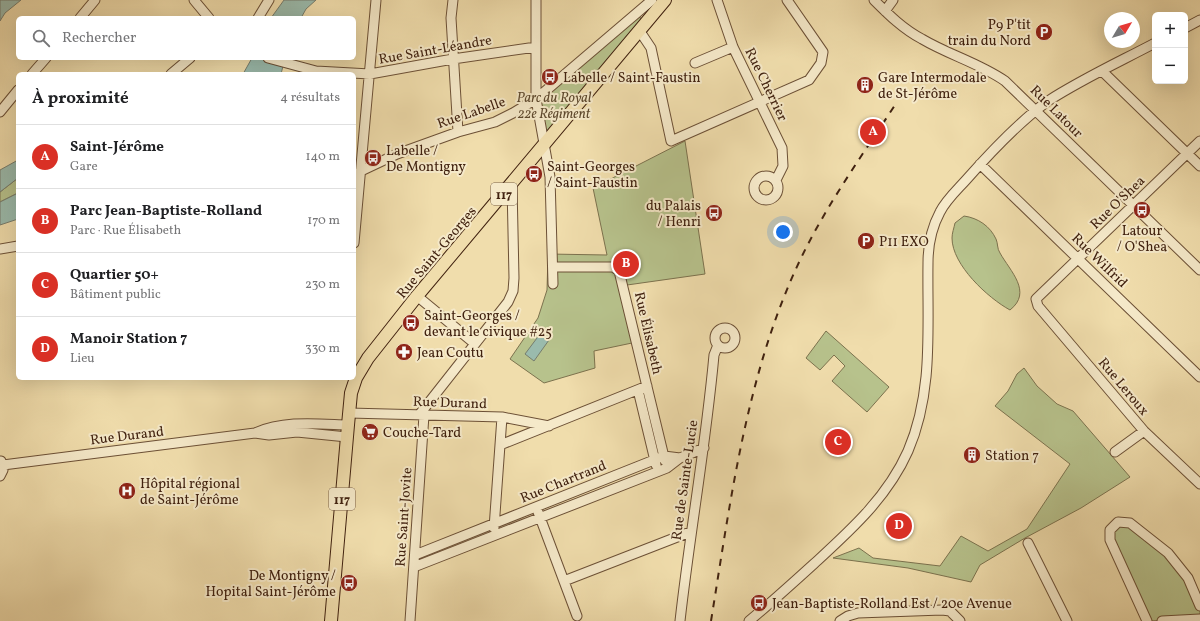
<!DOCTYPE html>
<html lang="fr">
<meta charset="utf-8">
<style>
body{margin:0;font-family:Vollkorn,serif;background:#f2f2f2;color:#202124}
.controls{position:absolute;right:12px;top:12px;display:grid;overflow:hidden;border-radius:6px;box-shadow:0 4px 16px #0002}
.controls button{width:36px;height:36px;display:grid;place-items:center;padding:0;border:0;border-bottom:1px solid #e0e0e0;background:#fff;color:#202124;font:20px sans-serif}
.compass{position:absolute;left:1104px;top:12px;width:36px;height:36px;border-radius:50%;background:#fff;box-shadow:0 4px 16px #0002;rotate:52deg}
.you{position:absolute;left:783px;top:232px;width:14px;height:14px;margin:-10px;border:3px solid #fff;border-radius:50%;background:#1a73e8;box-shadow:0 0 0 6px #1a73e833}
.badge{display:grid;place-items:center;width:26px;height:26px;border-radius:50%;background:#d93025;color:#fff;font-size:13px;font-weight:700}
.pin{position:absolute;translate:-50% -50%;border:2px solid #fff;box-shadow:0 1px 4px #0006}
.list{margin:0;padding:0;list-style:none}
h2{display:flex;justify-content:space-between;align-items:center;height:52px;margin:0;padding:0 16px;font-size:17px}
h2 small{font-size:13px;font-weight:400;color:#757577}
.list li{display:grid;grid-template-columns:26px 1fr auto;gap:12px;align-items:center;box-sizing:border-box;height:64px;padding:0 16px;border-top:1px solid #e0e0e0}
.list b{display:block;font-size:15px;white-space:nowrap}
.list p{margin:0;font-size:13px;white-space:nowrap;color:#757577}
.list em{font-size:13px;font-style:normal;color:#757577}
.icon{flex:none;width:22px;height:22px;fill:none;stroke:currentColor;stroke-width:2;stroke-linecap:round;stroke-linejoin:round}
.map{position:relative;flex:none;width:1200px;height:621px;overflow:hidden}
.search{position:absolute;background:#fff;box-shadow:0 4px 16px #0002;left:16px;top:16px;width:340px;height:44px;display:flex;align-items:center;gap:10px;box-sizing:border-box;padding:0 14px;border-radius:6px;color:#757577;font-size:15px}
.panel{position:absolute;background:#fff;box-shadow:0 4px 16px #0002;left:16px;top:72px;width:340px;height:308px;border-radius:6px}
.map>svg:first-child{display:block}
.green{fill:#b7c28c;stroke:#7c724e}
.water{fill:#9abbad;stroke:#767d6e}
.lines{fill:none;stroke-linecap:round;stroke-linejoin:round}
.minor-casing{stroke:#6c5036;stroke-width:11}
.major-casing{stroke:#40210f;stroke-width:14}
.minor{stroke:#f5e9c9;stroke-width:9}
.major{stroke:#f0ddac;stroke-width:12}
.rail{stroke:#40210f;stroke-width:2;stroke-dasharray:7 7;stroke-linecap:butt}
.labels{text-anchor:middle;stroke-width:4;stroke-linejoin:round;paint-order:stroke}
.shield{fill:#f5e9c9;stroke:#765d47;stroke-width:1}
.shield-label{font-size:13px;font-weight:bold;fill:#40210f}
.poi-label{font-size:14px;fill:#40210f;stroke:#f5e9c9;text-anchor:start}
.street-label{font-size:14px;fill:#40210f;stroke:#f5e9c9}
.park-label{font-size:14px;font-style:italic;fill:#5e492e;stroke:#f5e9c9}
</style>
<div class="map">
<svg width="1200" height="621" viewBox="0 0 1200 621">
<rect width="100%" height="100%" fill="#f0ddac"/>
<filter id="stains"><feTurbulence type="fractalNoise" baseFrequency=".005" numOctaves="4"/><feColorMatrix values="0 0 0 0 .2 0 0 0 0 .09 0 0 0 0 .02 0 0 0 .5 -.17"/></filter>
<radialGradient id="worn" r=".72"><stop offset=".6" stop-color="#630" stop-opacity="0"/><stop offset="1" stop-color="#630" stop-opacity=".3"/></radialGradient>
<!-- green -->
<path class="green" d="M637,17L641,18V22L544,144L536,99Z
M685,141L705,274L620,286L632,343L594,351L595,368L544,383L510,359L538,318L547,290L548,254L607,255L593,188Z
M18,178V193L0,202V192Z
M964,216C978,218 990,226 996,239C998,243 997,249 1000,253C1010,271 1033,292 1010,310C988,298 952,265 952,238C952,233 954,228 955,223Z
M826,331L889,387L867,412L832,381L845,366L834,355L820,370L806,358Z
M1024,368L1037,386L1057,404L1073,411L1130,477L1081,508L1025,538L980,565L971,582L908,568L833,558L859,548L873,558L940,566L961,536L988,551L1027,529L1070,464L995,406L1008,391L1017,374Z
M1130,523L1168,553L1200,606V619L1147,621L1110,530Z"/>
<!-- water -->
<path class="water" d="M0,0H21L5,13L0,21Z
M284,0H316L306,9L301,18H271Z
M252,58H285L281,74H243Z
M18,160V178L0,192V170Z
M18,193V219L0,225V202Z
M540,334L549,340L534,361L525,354Z"/>
<g class="lines">
<defs>
<path id="minor" d="M194,0L209,18
M453,0L451,18L458,132
M536,0V99L550,177L553,284
M717,0L733,47L782,148L783,166L776,180
M874,0C889,15 903,29 922,39C949,55 979,63 1005,81L1200,270
M885,11L893,0
M80,18L95,0
M258,18L269,0
M1185,28L1200,20
M639,30L651,48L671,141L809,80L821,63L823,52L787,0
M268,58L316,71L370,74L453,59L536,47
M695,63L733,47
M1102,71L1200,166
M32,74L46,58
M171,74L190,58
M0,112L18,90
M1200,141L1036,299L1038,306L1144,431L1200,484
M980,164L1200,377
M754 188a12 12 0 1 1 24 0a12 12 0 1 1-24 0Z
M354,176L361,171L397,154L458,132L495,122L513,113L536,99L652,0
M354,243L376,0
M0,249L18,246
M553,267H613L619,271L665,461
M417,296L474,343
M715 338a10 10 0 1 1 20 0a10 10 0 1 1-20 0Z
M638,390L656,465
M349,413L502,417L549,426
M419,415L508,302L513,291L514,278L512,185
M255,433C284,420 317,424 348,425
M500,445L647,386
M1115,452L1144,431
M3,465L255,433L269,435L297,432L347,437
M0,476L3,470L1,461
M538,512L577,616
M494,528L502,417
M1028,543L1067,621
M415,555L664,456L680,458
M414,567L667,468L680,458L704,448
M564,581L690,532
M410,621L424,415
M680,621C690,532 706,444 714,355L718,345
M749,621C772,602 795,581 817,561C853,528 888,496 908,451C934,391 927,326 928,263C928,246 932,227 940,212C946,200 957,190 966,180C989,154 1020,121 1048,101C1082,79 1119,62 1155,43
M840,621L848,616L858,613L942,610L950,611L960,621
M1147,621L1110,540V530L1118,522L1130,523L1168,553L1188,578L1200,606
M1162,621L1200,619"/>
<path id="major" d="M331,621L348,425L351,393L356,378L368,358L417,296L665,0"/>
</defs>
<!-- minor casing -->
<use href="#minor" class="minor-casing"/>
<!-- major casing -->
<use href="#major" class="major-casing"/>
<!-- minor -->
<use href="#minor" class="minor"/>
<!-- major -->
<use href="#major" class="major"/>
<!-- rail -->
<path class="rail" d="M711,621C731,498 747,369 802,256C828,203 863,154 895,105"/>
</g>
<!-- icons -->
<defs>
<symbol id="parking-disc" viewBox="-11 -11 22 22"><circle r="9.5" fill="#8f2418" stroke="#f5e9c9"/><path d="M-3.5-5.5H1a3.5 3.5 0 0 1 0 7H-1V5.5H-3.5ZM-1-3.4V-.6H.8a1.4 1.4 0 0 0 0-2.8Z" fill="#fff"/></symbol>
<symbol id="bus-disc" viewBox="-11 -11 22 22"><circle r="9.5" fill="#8f2418" stroke="#f5e9c9"/><path d="M-5-6H5V4H4V6H2V4H-2V6H-4V4H-5ZM-3.5-4V0h7V-4ZM-3.5 1.2v1.5H-2V1.2ZM2 1.2v1.5H3.5V1.2Z" fill="#fff"/></symbol>
<symbol id="building-disc" viewBox="-11 -11 22 22"><circle r="9.5" fill="#8f2418" stroke="#f5e9c9"/><path d="M-4-6H4V6H1V3H-1V6H-4ZM-2.5-4.3h1.7v1.8h-1.7ZM.8-4.3h1.7v1.8H.8ZM-2.5-1h1.7V.8h-1.7ZM.8-1h1.7V.8H.8Z" fill="#fff"/></symbol>
<symbol id="pharmacy-disc" viewBox="-11 -11 22 22"><circle r="9.5" fill="#8f2418" stroke="#f5e9c9"/><path d="M-2-6h4v4h4v4h-4v4h-4v-4h-4v-4h4Z" fill="#fff"/></symbol>
<symbol id="supermarket-disc" viewBox="-11 -11 22 22"><circle r="9.5" fill="#8f2418" stroke="#f5e9c9"/><path d="M-6-5.5h2.5l.6 2H6L4.5 2H-2.5L-4.4-4H-6ZM-1.5 3.2a1.3 1.3 0 1 0 .1 0ZM3 3.2a1.3 1.3 0 1 0 .1 0Z" fill="#fff"/></symbol>
<symbol id="hospital-disc" viewBox="-11 -11 22 22"><circle r="9.5" fill="#8f2418" stroke="#f5e9c9"/><path d="M-5-5h3v3.5h4V-5h3V5h-3V1.5h-4V5h-3Z" fill="#fff"/></symbol>
</defs>
<g fill-rule="evenodd">
<use href="#parking-disc" x="1034" y="22" width="20" height="20"/>
<use href="#bus-disc" x="540" y="67" width="20" height="20"/>
<use href="#building-disc" x="855" y="75" width="20" height="20"/>
<use href="#bus-disc" x="363" y="148" width="20" height="20"/>
<use href="#bus-disc" x="524" y="164" width="20" height="20"/>
<use href="#bus-disc" x="1132" y="200" width="20" height="20"/>
<use href="#bus-disc" x="704" y="203" width="20" height="20"/>
<use href="#parking-disc" x="856" y="231" width="20" height="20"/>
<use href="#bus-disc" x="401" y="313" width="20" height="20"/>
<use href="#pharmacy-disc" x="394" y="342" width="20" height="20"/>
<use href="#supermarket-disc" x="360" y="422" width="20" height="20"/>
<use href="#building-disc" x="962" y="445" width="20" height="20"/>
<use href="#hospital-disc" x="117" y="481" width="20" height="20"/>
<use href="#bus-disc" x="339" y="573" width="20" height="20"/>
<use href="#bus-disc" x="749" y="593" width="20" height="20"/>
</g>
<g class="labels">
<!-- shield labels -->
<g class="shield">
<rect x="491" y="183" width="26" height="22" rx="3"/>
<rect x="329" y="488" width="26" height="22" rx="3"/>
</g>
<g class="shield-label">
<text x="504" y="199">117</text>
<text x="342" y="504">117</text>
</g>
<!-- poi labels -->
<g class="poi-label">
<text x="1031" y="29" text-anchor="end">P9 P'tit<tspan x="1031" dy="16">train du Nord</tspan></text>
<text x="563" y="82">Labelle / Saint-Faustin</text>
<text x="878" y="82">Gare Intermodale<tspan x="878" dy="16">de St-Jérôme</tspan></text>
<text x="386" y="155">Labelle /<tspan x="386" dy="16">De Montigny</tspan></text>
<text x="547" y="171">Saint-Georges<tspan x="547" dy="16">/ Saint-Faustin</tspan></text>
<text x="701" y="210" text-anchor="end">du Palais<tspan x="701" dy="16">/ Henri</tspan></text>
<text x="1142" y="235" text-anchor="middle">Latour<tspan x="1142" dy="16">/ O'Shea</tspan></text>
<text x="879" y="246">P11 EXO</text>
<text x="424" y="320">Saint-Georges /<tspan x="424" dy="16">devant le civique #25</tspan></text>
<text x="417" y="357">Jean Coutu</text>
<text x="383" y="437">Couche-Tard</text>
<text x="985" y="460">Station 7</text>
<text x="140" y="488">Hôpital régional<tspan x="140" dy="16">de Saint-Jérôme</tspan></text>
<text x="336" y="580" text-anchor="end">De Montigny /<tspan x="336" dy="16">Hopital Saint-Jérôme</tspan></text>
<text x="772" y="608">Jean-Baptiste-Rolland Est / 20e Avenue</text>
</g>
<!-- street labels -->
<g class="street-label">
<text transform="translate(435 49) rotate(-10)" y="5">Rue Saint-Léandre</text>
<text transform="translate(767 84) rotate(64)" y="5">Rue Cherrier</text>
<text transform="translate(1057 111) rotate(45)" y="5">Rue Latour</text>
<text transform="translate(471 112) rotate(-19)" y="5">Rue Labelle</text>
<text transform="translate(1117 202) rotate(-44)" y="5">Rue O'Shea</text>
<text transform="translate(436 252) rotate(-50)" y="5">Rue Saint-Georges</text>
<text transform="translate(1100 260) rotate(44)" y="5">Rue Wilfrid</text>
<text transform="translate(649 333) rotate(77)" y="5">Rue Élisabeth</text>
<text transform="translate(1124 386) rotate(50)" y="5">Rue Leroux</text>
<text transform="translate(450 402) rotate(2)" y="5">Rue Durand</text>
<text transform="translate(127 435) rotate(-7)" y="5">Rue Durand</text>
<text transform="translate(684 480) rotate(-82)" y="5">Rue de Sainte-Lucie</text>
<text transform="translate(563 481) rotate(-22)" y="5">Rue Chartrand</text>
<text transform="translate(403 517) rotate(-86)" y="5">Rue Saint-Jovite</text>
</g>
<!-- park labels -->
<g class="park-label">
<text x="554" y="102">Parc du Royal<tspan x="554" dy="16">22e Régiment</tspan></text>
</g>
</g>
<rect width="100%" height="100%" filter="url(#stains)"/>
<rect width="100%" height="100%" fill="url(#worn)"/>
</svg>
<div class="controls">
<button>+</button>
<button>−</button>
</div>
<svg class="compass" viewBox="-18 -18 36 36"><path d="M0-13l5 13h-10z" fill="#e53935"/><path d="M0 13l5-13h-10z" fill="#757577"/></svg>
<div class="you"></div>
<div class="pin badge" style="left:873px;top:132px">A</div>
<div class="pin badge" style="left:626px;top:264px">B</div>
<div class="pin badge" style="left:838px;top:442px">C</div>
<div class="pin badge" style="left:899px;top:526px">D</div>
<div class="search"><svg class="icon" aria-label="search" viewBox="0 0 24 24"><circle cx="10" cy="10" r="6"/><path d="M15 15l6 6"/></svg>Rechercher</div>
<section class="panel">
<h2>À proximité<small>4 résultats</small></h2>
<ul class="list">
<li><span class="badge">A</span><div><b>Saint-Jérôme</b><p>Gare</p></div><em>140 m</em></li>
<li><span class="badge">B</span><div><b>Parc Jean-Baptiste-Rolland</b><p>Parc · Rue Élisabeth</p></div><em>170 m</em></li>
<li><span class="badge">C</span><div><b>Quartier 50+</b><p>Bâtiment public</p></div><em>230 m</em></li>
<li><span class="badge">D</span><div><b>Manoir Station 7</b><p>Lieu</p></div><em>330 m</em></li>
</ul>
</section>
</div>
